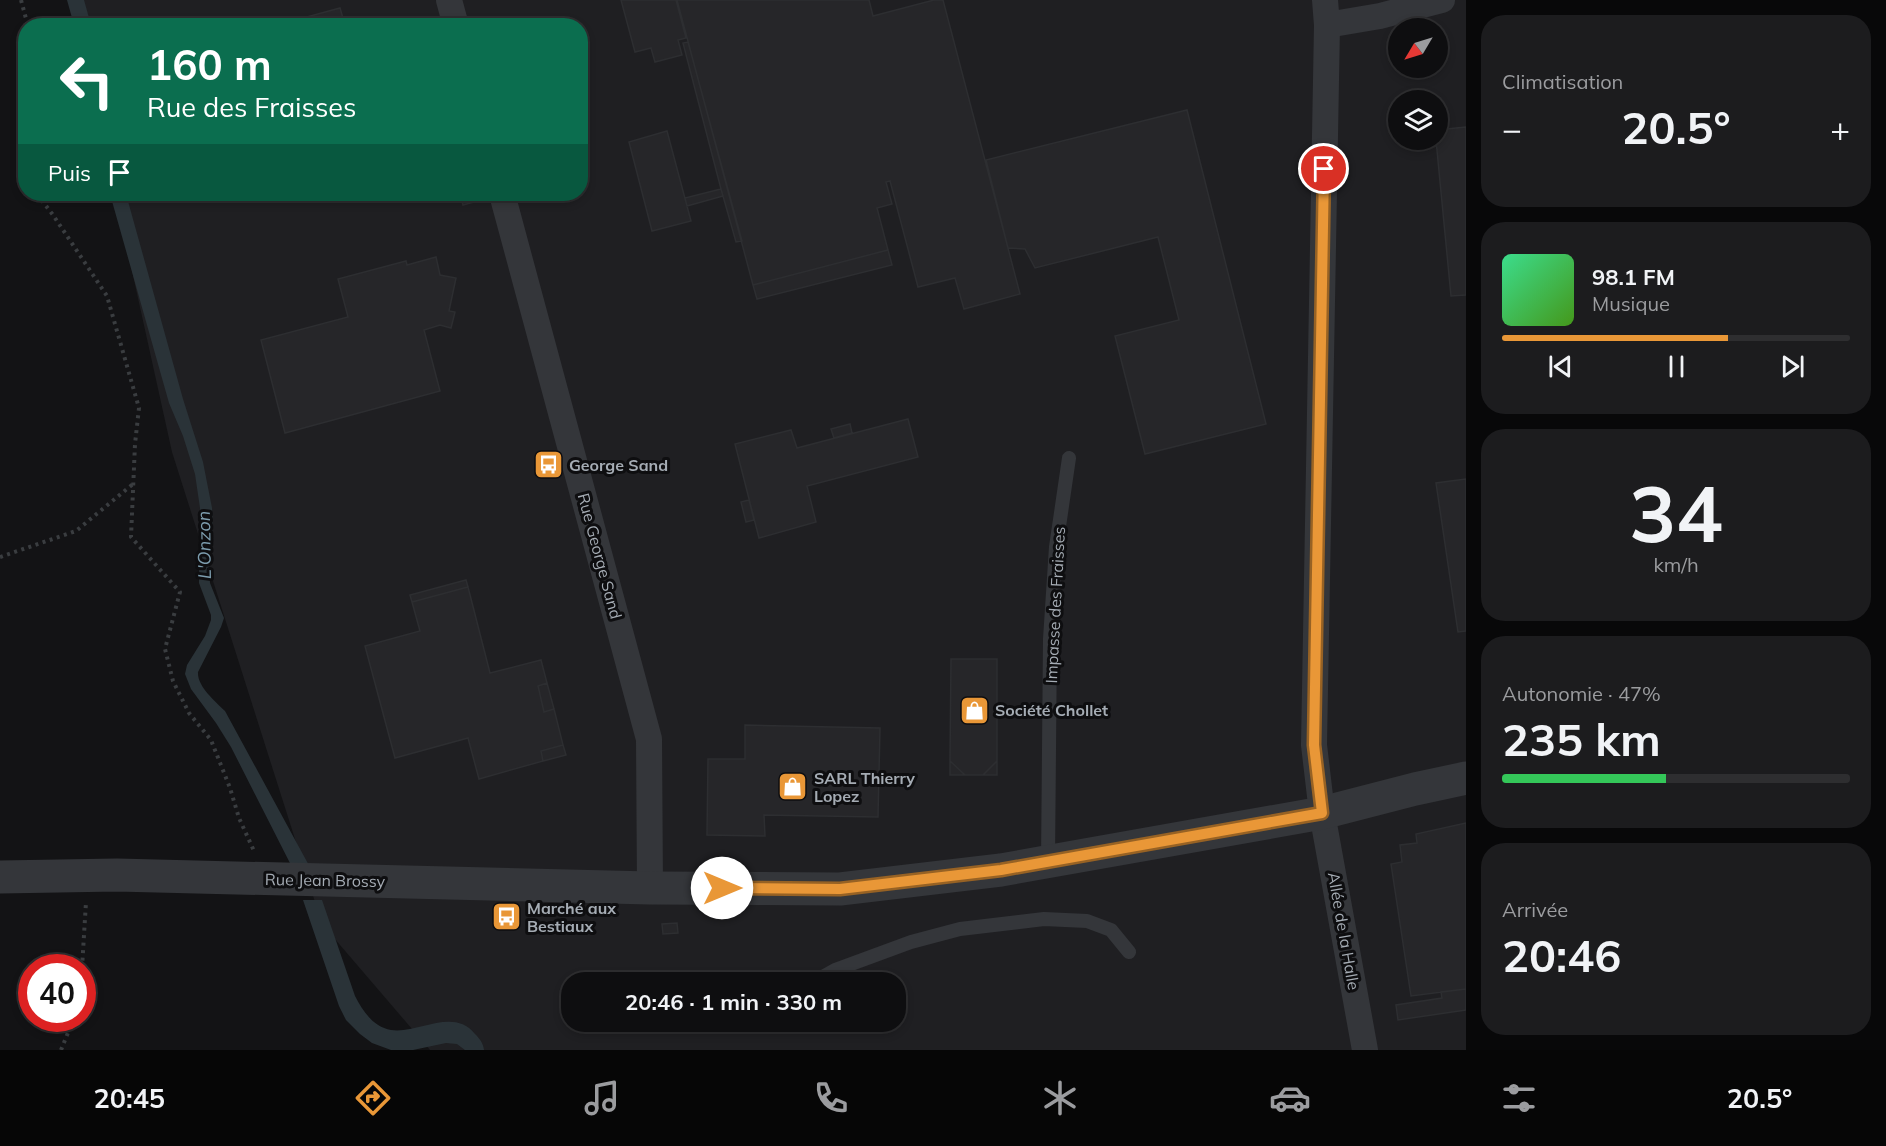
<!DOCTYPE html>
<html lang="fr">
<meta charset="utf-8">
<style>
body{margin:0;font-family:Mulish,sans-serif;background:#1c1c1e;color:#f1f3f6;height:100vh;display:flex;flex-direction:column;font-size:22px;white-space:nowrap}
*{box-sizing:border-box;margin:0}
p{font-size:20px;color:#9b9c9f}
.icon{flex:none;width:33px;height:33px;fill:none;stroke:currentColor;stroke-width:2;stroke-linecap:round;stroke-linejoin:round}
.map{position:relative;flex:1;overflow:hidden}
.side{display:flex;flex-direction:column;gap:15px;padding:15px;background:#080809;width:420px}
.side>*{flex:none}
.guide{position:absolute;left:18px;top:18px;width:570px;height:183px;border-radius:24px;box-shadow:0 3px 9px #0003,0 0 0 2px #2e2e30;background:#0b6e4f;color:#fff;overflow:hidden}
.needle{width:39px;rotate:232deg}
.tools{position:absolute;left:1388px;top:18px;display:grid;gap:12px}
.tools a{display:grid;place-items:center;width:60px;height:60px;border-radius:50%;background:#0e0e10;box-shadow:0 3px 9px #0003,0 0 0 2px #2e2e30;font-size:30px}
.speed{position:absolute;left:18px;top:954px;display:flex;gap:12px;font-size:30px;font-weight:700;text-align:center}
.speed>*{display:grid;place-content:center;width:78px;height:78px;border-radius:50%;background:#0e0e10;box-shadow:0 3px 9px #0003,0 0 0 2px #2e2e30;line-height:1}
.speed .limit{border:9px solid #d22;background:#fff;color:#111}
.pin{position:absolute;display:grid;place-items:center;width:51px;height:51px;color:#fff;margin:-26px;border:3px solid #fff;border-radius:50%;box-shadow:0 2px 6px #0007}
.me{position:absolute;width:66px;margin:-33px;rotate:90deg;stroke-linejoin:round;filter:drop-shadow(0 0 4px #0008)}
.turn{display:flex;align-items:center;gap:21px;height:126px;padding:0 30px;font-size:27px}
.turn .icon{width:78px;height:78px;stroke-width:2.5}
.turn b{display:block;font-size:42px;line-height:51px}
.then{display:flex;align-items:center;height:57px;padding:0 30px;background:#0003;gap:12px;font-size:22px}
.big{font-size:45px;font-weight:700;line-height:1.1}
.side .card{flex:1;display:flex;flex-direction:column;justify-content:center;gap:9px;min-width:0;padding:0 21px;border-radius:24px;background:#1c1c1e}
.side .dial{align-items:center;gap:0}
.dial b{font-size:78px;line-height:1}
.song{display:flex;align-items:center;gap:18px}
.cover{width:72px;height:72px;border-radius:9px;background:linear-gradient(135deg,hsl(150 70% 55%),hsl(100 70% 35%))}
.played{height:6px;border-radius:3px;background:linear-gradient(90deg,#e99737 65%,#2e2e30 65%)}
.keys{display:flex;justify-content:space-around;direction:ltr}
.heat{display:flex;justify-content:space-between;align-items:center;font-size:33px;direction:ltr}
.charge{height:9px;border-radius:4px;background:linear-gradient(90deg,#34c759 47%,#2e2e30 0)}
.trip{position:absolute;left:561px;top:972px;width:345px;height:60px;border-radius:24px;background:#0e0e10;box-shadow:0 3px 9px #0003,0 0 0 2px #2e2e30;font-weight:700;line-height:60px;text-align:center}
.tabs{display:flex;height:96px;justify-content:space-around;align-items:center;background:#060606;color:#9b9c9f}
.tabs .icon{width:42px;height:42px}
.tabs .on{color:#e99737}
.tabs b{font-size:27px;color:#f1f3f6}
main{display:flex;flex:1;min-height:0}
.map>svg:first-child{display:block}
</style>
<main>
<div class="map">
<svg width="1466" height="1050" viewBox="0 0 1466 1050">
<rect width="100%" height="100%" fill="#131315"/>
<path fill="#1f1f22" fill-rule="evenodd" d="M73 0H1466V1050H430L322 924 172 452 115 194H580V26L78 25ZM1398 28H1437V68H1398ZM1398 100H1437V140H1398ZM572 982H896V1022H572Z"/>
<path fill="#2a3338" d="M67 0H84L91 25H74Z
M110 194H126L183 399 203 462 212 508 213 527 209 567 210 583 224 618 221 627 198 672C197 686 215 701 225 711L312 871H294L231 747 216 723 191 689 185 674 187 665 205 636 211 620V615L199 583 200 508 195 474 183 436 169 403Z
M303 900H322L355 996C362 1010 373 1027 391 1030 419 1034 453 1007 475 1034 480 1039 483 1043 484 1050H465L457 1044 446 1043 413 1050H391L372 1043 360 1034 346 1020 339 1006Z"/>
<path fill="#262629" stroke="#2d2e31" stroke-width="1.5" d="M621 0H676L686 38 678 40 682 55 655 62 651 48 635 52Z
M677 0H869L873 16 934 0H943L1020 294 964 309 955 278 918 287 890 181 886 182 892 204 877 208 888 250 753 285Z
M340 8 345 25 349 24 350 26H306L303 18Z
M688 42 742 241 736 242 721 189 683 43Z
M1187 110 1266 424 1145 454 1115 336 1179 320 1158 237 1035 268 1025 249 1008 248 986 160Z
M1466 127V295L1451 296 1436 140 1437 130Z
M667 131 691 221 652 231 629 142Z
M721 189 723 196 687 206 685 198Z
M460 194H472L474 202 463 205Z
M888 250 892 265 757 299 753 285Z
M436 257 440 275 456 278 449 311 455 312 451 328 440 325 424 330 440 391 285 433 261 340 348 317 338 279 406 261 407 265Z
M908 419 918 457 807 486 816 522 759 538 735 444 791 430 797 448Z
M850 424 852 433 834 438 831 429Z
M1466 479V631L1458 632 1436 483Z
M749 500 754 520 746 522 741 502Z
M466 580 468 587 412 602 410 595Z
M468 587 490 673 541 660 547 683 538 686 544 712 554 709 563 745 541 751 543 761 479 779 468 738 395 758 365 646 420 631 412 602Z
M951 659H997V761L983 775H965L950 761Z
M547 683 554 709 544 712 538 686Z
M745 725 880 728 878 817 764 815 765 836 707 835 708 759H745Z
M563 745 566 755 543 761 541 751Z
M950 761 965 775H950Z
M997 761V775H983Z
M1466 823V989L1411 996 1391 864 1402 862 1400 845 1417 843 1416 834Z
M677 923 678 933 663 934 662 924Z
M1466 989V1010L1398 1020 1396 1005 1442 998 1441 992Z"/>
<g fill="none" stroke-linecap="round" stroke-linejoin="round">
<path stroke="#3a3d40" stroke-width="4" stroke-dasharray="3 4.5" stroke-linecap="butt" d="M21 0 28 26
M37 194 53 215 107 296 139 408 135 444 131 537 180 592 165 649 173 681 189 713 211 740 230 788 239 818 254 851
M0 557 76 531 133 484
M82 968 86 902
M61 1050 74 1018"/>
<path stroke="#34363a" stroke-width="14" d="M1048 861 1050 639 1056 547 1069 458
M819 979 835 970 911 942 960 929 1044 919 1087 921 1111 930 1129 952"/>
<path stroke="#34363a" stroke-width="26" d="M449 0 456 26
M1325 0 1327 25 1314 745 1322 813 1365 1050
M1327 25 1380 16 1442 0
M502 194 649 739 650 888"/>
<path stroke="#34363a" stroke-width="33" d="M0 877 117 875 650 888 840 889 1001 870 1322 813 1415 789 1466 778"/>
</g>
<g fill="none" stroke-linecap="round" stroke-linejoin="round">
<defs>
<path id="route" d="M722 888 840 889 1001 870 1322 813 1314 745 1324 169"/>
</defs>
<use href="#route" stroke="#976224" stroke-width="15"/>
<use href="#route" stroke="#e99737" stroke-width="10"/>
</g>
<defs>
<symbol id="bus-square" viewBox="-11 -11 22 22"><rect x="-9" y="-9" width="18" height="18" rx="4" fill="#e99737" stroke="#0e0e10"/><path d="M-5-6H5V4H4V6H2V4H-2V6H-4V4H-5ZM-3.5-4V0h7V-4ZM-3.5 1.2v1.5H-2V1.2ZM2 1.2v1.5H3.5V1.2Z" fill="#fff"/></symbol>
<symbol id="shop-square" viewBox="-11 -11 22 22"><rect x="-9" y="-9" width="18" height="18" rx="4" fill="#e99737" stroke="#0e0e10"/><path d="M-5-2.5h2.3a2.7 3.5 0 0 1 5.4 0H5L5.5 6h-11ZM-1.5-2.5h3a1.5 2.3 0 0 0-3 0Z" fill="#fff"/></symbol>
</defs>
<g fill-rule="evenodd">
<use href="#bus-square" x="532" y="448" width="33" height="33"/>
<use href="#shop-square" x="958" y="694" width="33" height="33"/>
<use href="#shop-square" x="776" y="770" width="33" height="33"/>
<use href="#bus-square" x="490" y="900" width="33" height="33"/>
</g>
<g text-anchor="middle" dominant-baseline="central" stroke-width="6" stroke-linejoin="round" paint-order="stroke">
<g font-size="16" font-weight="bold" fill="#a5acb4" stroke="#0e0e10" text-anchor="start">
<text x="569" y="465">George Sand</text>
<text x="995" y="710">Société Chollet</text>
<text x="814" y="778">SARL Thierry<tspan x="814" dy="18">Lopez</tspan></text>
<text x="527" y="908">Marché aux<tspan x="527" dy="18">Bestiaux</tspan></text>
</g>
<g font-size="16" fill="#a5acb4" stroke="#0e0e10">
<text transform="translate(600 556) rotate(75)">Rue George Sand</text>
<text transform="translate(1055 605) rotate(-87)">Impasse des Fraisses</text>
<text transform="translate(325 880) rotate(1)">Rue Jean Brossy</text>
<text transform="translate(1344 931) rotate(80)">Allée de la Halle</text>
</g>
<g font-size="18" font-style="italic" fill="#7d9dae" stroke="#0e0e10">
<text transform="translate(204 545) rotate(-91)">L'Onzon</text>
</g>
</g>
</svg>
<div class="tools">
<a><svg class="needle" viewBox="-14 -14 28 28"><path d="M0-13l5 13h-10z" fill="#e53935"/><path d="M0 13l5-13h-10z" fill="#9b9c9f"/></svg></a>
<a><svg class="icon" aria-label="layers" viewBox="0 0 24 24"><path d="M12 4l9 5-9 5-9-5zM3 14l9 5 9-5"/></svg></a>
</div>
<div class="speed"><div class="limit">40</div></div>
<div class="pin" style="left:1324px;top:169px;background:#d93025"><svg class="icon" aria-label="arrive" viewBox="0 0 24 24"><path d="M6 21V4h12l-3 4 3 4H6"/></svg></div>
<svg class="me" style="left:722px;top:888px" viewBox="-20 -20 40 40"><circle r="19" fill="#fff"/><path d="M0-13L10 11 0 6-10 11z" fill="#e99737"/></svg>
<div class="trip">20:46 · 1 min · 330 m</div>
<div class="guide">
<div class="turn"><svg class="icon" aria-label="left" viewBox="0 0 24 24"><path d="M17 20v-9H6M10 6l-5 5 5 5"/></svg><div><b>160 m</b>Rue des Fraisses</div></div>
<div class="then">Puis<svg class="icon" aria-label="arrive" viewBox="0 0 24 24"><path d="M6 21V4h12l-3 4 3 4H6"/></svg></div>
</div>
</div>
<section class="side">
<div class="card"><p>Climatisation</p>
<div class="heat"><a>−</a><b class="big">20.5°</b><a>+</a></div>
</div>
<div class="card">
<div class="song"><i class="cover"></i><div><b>98.1 FM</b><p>Musique</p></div></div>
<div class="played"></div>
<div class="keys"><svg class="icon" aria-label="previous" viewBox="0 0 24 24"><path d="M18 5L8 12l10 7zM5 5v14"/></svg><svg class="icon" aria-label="pause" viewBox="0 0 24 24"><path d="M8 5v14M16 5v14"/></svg><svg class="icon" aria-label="next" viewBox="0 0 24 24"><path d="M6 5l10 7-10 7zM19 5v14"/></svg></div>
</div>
<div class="card dial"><b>34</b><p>km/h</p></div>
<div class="card"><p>Autonomie · 47%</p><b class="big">235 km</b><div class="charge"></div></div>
<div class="card"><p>Arrivée</p><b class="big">20:46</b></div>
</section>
</main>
<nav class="tabs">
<b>20:45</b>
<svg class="icon on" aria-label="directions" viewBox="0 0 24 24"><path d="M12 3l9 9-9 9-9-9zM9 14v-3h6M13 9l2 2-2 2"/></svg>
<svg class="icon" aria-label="music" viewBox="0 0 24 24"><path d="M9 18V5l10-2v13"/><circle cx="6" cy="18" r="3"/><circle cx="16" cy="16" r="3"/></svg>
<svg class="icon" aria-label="phone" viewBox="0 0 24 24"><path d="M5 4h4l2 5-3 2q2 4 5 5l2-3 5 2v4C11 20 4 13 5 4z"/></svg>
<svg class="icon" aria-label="climate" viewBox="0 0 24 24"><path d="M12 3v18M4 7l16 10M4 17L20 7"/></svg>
<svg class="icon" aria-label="car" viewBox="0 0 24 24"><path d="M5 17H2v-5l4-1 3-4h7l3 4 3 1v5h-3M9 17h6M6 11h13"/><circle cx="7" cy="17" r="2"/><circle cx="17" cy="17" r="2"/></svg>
<svg class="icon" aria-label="filters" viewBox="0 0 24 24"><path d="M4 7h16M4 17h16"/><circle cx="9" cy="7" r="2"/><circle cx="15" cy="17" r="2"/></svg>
<b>20.5°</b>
</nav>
